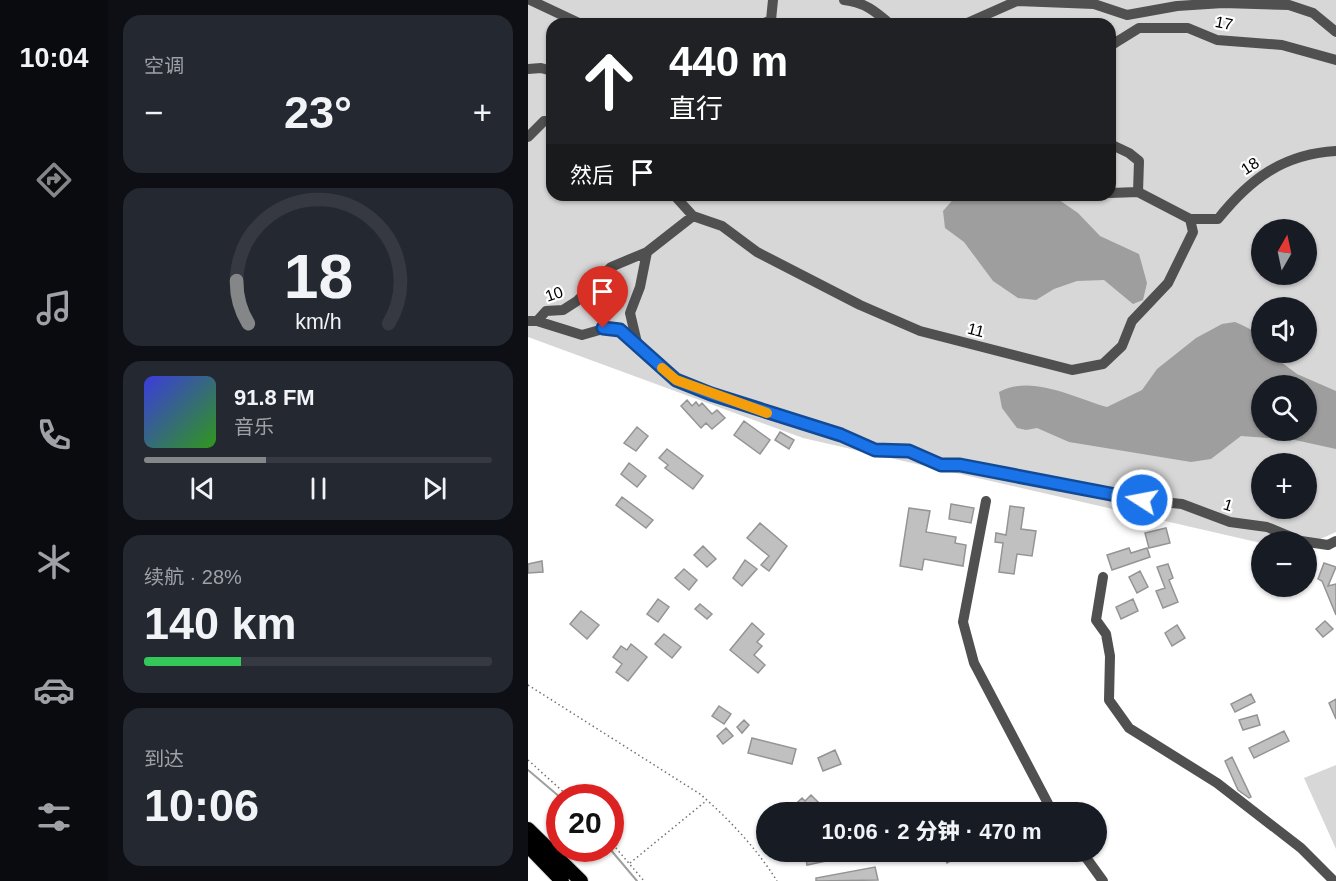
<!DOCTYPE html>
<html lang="zh">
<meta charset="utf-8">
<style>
body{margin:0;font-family:Arial,"Noto Sans SC",sans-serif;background:#242831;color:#f1f3f6;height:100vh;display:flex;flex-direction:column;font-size:22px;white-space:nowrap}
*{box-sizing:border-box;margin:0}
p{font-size:20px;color:#9ea1a6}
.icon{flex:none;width:33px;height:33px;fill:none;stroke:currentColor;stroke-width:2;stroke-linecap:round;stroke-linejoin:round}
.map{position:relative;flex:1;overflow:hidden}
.panel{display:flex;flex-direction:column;gap:15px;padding:15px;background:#0d0f14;width:420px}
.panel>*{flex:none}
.hud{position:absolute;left:18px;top:18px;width:570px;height:183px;border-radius:18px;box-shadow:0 2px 4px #0004;background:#202124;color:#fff;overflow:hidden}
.needle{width:39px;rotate:9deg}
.tools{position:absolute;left:723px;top:219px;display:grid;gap:12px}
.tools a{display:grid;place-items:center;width:66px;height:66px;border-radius:50%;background:#171b24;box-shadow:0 2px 4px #0004;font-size:30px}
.speed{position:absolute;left:18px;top:784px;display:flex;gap:12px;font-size:30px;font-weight:700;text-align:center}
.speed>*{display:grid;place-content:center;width:78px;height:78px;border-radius:50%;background:#171b24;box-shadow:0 2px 4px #0004;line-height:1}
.speed .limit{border:9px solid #d22;background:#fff;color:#111}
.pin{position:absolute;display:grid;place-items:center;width:51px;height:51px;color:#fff;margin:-62px -26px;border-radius:50% 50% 50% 0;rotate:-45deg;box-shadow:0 0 6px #0007}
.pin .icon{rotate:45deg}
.me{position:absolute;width:66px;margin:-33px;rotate:281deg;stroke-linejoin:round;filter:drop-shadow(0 0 4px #0008)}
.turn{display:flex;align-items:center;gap:21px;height:126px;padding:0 24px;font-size:27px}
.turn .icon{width:78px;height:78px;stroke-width:2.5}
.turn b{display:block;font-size:42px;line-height:51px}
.then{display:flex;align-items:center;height:57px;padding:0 24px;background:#0003;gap:12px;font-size:22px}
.big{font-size:45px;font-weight:800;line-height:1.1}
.panel .widget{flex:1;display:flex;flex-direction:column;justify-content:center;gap:9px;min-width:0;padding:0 21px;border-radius:18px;background:#242831}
.panel .dial{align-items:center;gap:0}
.dial svg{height:156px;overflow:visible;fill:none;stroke:#363941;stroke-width:7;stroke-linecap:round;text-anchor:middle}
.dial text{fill:#f1f3f6;stroke:none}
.song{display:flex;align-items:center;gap:18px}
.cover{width:72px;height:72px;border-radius:9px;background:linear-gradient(135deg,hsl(240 70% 55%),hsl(110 70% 35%))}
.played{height:6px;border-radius:3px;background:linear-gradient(90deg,#858687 35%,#363941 35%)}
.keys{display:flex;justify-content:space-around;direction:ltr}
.heat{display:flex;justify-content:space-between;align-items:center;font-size:33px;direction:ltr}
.charge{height:9px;border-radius:4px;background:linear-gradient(90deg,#34c759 28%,#363941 0)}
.trip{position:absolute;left:228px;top:802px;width:351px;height:60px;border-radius:30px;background:#171b24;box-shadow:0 2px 4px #0004;font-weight:800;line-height:60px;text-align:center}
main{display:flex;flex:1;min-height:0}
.dock{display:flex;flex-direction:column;width:108px;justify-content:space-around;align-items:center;background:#090b0e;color:#9ea1a6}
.dock .icon{width:42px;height:42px}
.dock .current{color:#858687}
.dock b{font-size:27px;color:#f1f3f6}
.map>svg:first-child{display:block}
</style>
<main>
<nav class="dock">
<b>10:04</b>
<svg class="icon current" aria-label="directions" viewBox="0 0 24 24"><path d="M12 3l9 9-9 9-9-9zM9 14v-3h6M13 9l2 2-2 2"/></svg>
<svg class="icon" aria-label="music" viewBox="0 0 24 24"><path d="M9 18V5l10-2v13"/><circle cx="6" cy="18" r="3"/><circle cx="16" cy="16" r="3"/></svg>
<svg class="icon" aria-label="phone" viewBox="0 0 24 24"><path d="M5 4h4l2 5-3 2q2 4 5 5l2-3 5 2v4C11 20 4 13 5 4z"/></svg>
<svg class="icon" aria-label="climate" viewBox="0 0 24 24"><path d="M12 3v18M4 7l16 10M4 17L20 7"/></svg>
<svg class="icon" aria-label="car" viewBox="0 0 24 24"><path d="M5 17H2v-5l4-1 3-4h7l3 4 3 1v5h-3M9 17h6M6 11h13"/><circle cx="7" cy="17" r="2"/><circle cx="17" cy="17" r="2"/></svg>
<svg class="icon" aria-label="filters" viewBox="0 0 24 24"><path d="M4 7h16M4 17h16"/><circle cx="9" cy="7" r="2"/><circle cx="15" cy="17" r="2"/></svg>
</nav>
<section class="panel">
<div class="widget"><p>空调</p>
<div class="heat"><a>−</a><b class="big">23°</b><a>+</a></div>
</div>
<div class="widget dial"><svg viewBox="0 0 100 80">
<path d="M14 69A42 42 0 1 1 86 69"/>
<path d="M14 69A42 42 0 0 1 8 47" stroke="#858687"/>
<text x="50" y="56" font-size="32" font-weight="700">18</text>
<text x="50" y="72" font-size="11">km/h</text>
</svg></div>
<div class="widget">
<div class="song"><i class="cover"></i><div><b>91.8 FM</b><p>音乐</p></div></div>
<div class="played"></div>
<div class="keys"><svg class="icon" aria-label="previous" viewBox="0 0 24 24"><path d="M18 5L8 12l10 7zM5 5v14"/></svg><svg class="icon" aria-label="pause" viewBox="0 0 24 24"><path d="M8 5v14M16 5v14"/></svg><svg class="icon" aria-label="next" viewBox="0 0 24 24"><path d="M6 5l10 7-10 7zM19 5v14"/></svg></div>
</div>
<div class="widget"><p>续航 · 28%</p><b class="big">140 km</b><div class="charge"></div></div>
<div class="widget"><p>到达</p><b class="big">10:06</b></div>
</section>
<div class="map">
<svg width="808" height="881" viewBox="0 0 808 881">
<rect width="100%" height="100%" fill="#fff"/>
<path fill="#d7d7d7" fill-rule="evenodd" d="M0 0H808V532L779 545 778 542 733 543 275 438 0 337ZM24 24H582V195H24ZM734 230H778V274H734ZM734 308H778V352H734ZM734 386H778V430H734ZM734 464H778V508H734Z
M808 765V849L776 778Z"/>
<path fill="#9e9e9e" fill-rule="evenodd" d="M429 195H524L550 213 572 236 611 254 619 283 615 300 605 304 576 280 549 281 526 289 508 300 490 298 465 281 436 242 417 228 415 211Z
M707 322C723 329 734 333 734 352L741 353 769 374 808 391V449L767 440 713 436 683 459 663 462 541 442 509 428 498 430 489 428 474 408 471 392C504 374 546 398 579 407L614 390 629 369 668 338 694 324ZM734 386H778V430H734Z"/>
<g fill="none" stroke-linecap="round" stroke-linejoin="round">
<path stroke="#9e9e9e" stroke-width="2" d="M0 770 33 798
M82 849 109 881"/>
</g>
<path fill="#c0c0c0" stroke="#949494" stroke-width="1.5" d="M159 400 164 406 168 402 171 406 174 403 184 414 189 410 197 418 184 429 178 423 173 428 153 406Z
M216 421 242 440 232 454 206 435Z
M109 427 120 436 108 451 96 443Z
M252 432 266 440 261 449 247 440Z
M139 449 175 476 165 489 137 468 140 465 131 458Z
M101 463 118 476 109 487 93 474Z
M94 497 125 520 118 528 88 505Z
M423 504 446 508 443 523 421 519Z
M482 506 496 508 493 529 508 531 504 556 489 554 486 574 471 572 475 543 467 542 468 533 478 535Z
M381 508 402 511 398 532 428 537 427 543 438 545 435 566 396 559 394 570 372 566Z
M232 523 259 546 241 571 233 565 241 556 219 538Z
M638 528 642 543 621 548 617 533Z
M175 546 188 559 179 567 166 555Z
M601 548 603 553 619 548 622 557 584 570 579 555Z
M217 560 229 569 214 586 205 578Z
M14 561 15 572 0 573V564Z
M796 563 808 567 800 586 808 584V615L794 581 790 579Z
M640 564 645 578 641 580 650 602 635 608 628 591 637 588 629 567Z
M156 569 169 580 161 590 147 578Z
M612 571 620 587 609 593 601 577Z
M130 599 141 607 130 622 119 614Z
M605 599 610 611 593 619 588 607Z
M172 604 184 614 179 619 167 609Z
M53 611 71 625 59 639 42 624Z
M797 621 805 629 795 637 788 629Z
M224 623 236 634 229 642 234 646 226 655 237 665 230 673 202 650Z
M649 625 657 638 644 646 637 633Z
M136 634 153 647 144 658 127 644Z
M103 644 119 657 100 681 88 672 94 664 85 657 93 646 99 650Z
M723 694 727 702 707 712 703 704Z
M808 699V719L801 703Z
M191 706 203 714 196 724 184 716Z
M729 715 732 725 715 730 711 720Z
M216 720 221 725 214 733 209 727Z
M198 728 205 736 195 744 189 736Z
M756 731 761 741 726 758 721 748Z
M224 738 268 749 264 764 220 753Z
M307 750 313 764 295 771 290 758Z
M704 757 723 797 721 798 710 790 697 761Z
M283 795 291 803 280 813H258L274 798 277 801Z
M322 852V856L279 865 277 853Z
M343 852H364L365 853 345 860Z
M413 852H438L419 863Z
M347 867 350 880 288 881V878Z"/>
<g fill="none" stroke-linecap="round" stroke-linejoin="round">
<defs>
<path id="major" d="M0 829 53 881
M0 846 34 881"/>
</defs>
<use href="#major" stroke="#dbdbdb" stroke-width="16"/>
<path stroke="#727272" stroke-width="1.5" stroke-dasharray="1.5 3" stroke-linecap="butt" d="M0 685 172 794C201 819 229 849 249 881
M0 760 42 798
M82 841 116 881
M102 863 178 801"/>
<path stroke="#505050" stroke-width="10" d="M2 0 53 24
M316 0C336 2 347 11 362 24
M234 24 243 20 245 0
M437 24 489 1 566 4 599 15 649 6 695 3 761 5 785 13 808 32
M582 46 611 28H660L689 40 754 45 808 60
M0 69 13 68 24 71
M0 137 16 121H24
M582 144 601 153 611 161 610 192
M582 193 610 192 662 219
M146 195 165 216
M165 216 194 226 229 252 332 305 392 331 544 370 575 364 594 346 604 321 640 283 665 232 662 219
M662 219H690C722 179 755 154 808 151
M119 252 112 287 102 313 110 347 148 380 239 414 313 435 347 450 381 451 413 465H432L614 500 654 504 702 522 739 527 773 541 800 545 808 541
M0 321H9L18 311 35 310 49 301 83 267 119 252 165 216
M9 321 54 335 75 329 92 331 110 347
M458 501 435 622 446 663 525 813
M575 577 568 620 578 634 582 656 581 700 601 728 689 783 773 848 806 881
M554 852 575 881"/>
<use href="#major" stroke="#000" stroke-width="14"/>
</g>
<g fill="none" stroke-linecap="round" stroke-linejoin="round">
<defs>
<path id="route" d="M75 328 92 330 148 380 183 394 313 435 347 450 381 451 413 465H432L614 500"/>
</defs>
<use href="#route" stroke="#114b97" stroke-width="15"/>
<use href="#route" stroke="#1a73e8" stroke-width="10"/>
<path stroke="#f59e0b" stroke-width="10" d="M134 368 148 380 239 413"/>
</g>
<g text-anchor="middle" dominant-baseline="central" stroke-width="4.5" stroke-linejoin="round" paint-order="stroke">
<g font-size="16" fill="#000" stroke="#fff">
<text transform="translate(696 23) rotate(11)">17</text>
<text transform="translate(722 166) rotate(-33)">18</text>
<text transform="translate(26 294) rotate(-19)">10</text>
<text transform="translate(448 330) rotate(14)">11</text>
<text transform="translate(700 505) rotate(17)">1</text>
</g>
</g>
</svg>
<div class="tools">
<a><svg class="needle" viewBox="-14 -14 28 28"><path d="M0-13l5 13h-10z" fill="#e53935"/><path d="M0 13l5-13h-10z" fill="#9ea1a6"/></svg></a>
<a><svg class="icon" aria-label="sound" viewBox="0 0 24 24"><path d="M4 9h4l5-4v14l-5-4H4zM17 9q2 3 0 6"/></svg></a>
<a><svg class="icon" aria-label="search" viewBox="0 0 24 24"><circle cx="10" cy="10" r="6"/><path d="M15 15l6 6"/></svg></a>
<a>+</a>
<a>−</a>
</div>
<div class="speed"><div class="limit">20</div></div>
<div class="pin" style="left:75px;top:328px;background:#d93025"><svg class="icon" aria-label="arrive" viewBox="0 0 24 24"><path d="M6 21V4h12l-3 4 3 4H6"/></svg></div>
<svg class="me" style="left:614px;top:500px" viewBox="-20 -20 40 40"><circle r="17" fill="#1a73e8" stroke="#fff" stroke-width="3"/><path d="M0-11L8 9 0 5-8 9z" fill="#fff"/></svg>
<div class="trip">10:06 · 2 分钟 · 470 m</div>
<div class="hud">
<div class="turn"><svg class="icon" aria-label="ahead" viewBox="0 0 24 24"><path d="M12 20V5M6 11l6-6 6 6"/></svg><div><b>440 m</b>直行</div></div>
<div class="then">然后<svg class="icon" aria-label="arrive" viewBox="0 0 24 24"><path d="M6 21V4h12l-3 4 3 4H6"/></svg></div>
</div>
</div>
</main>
